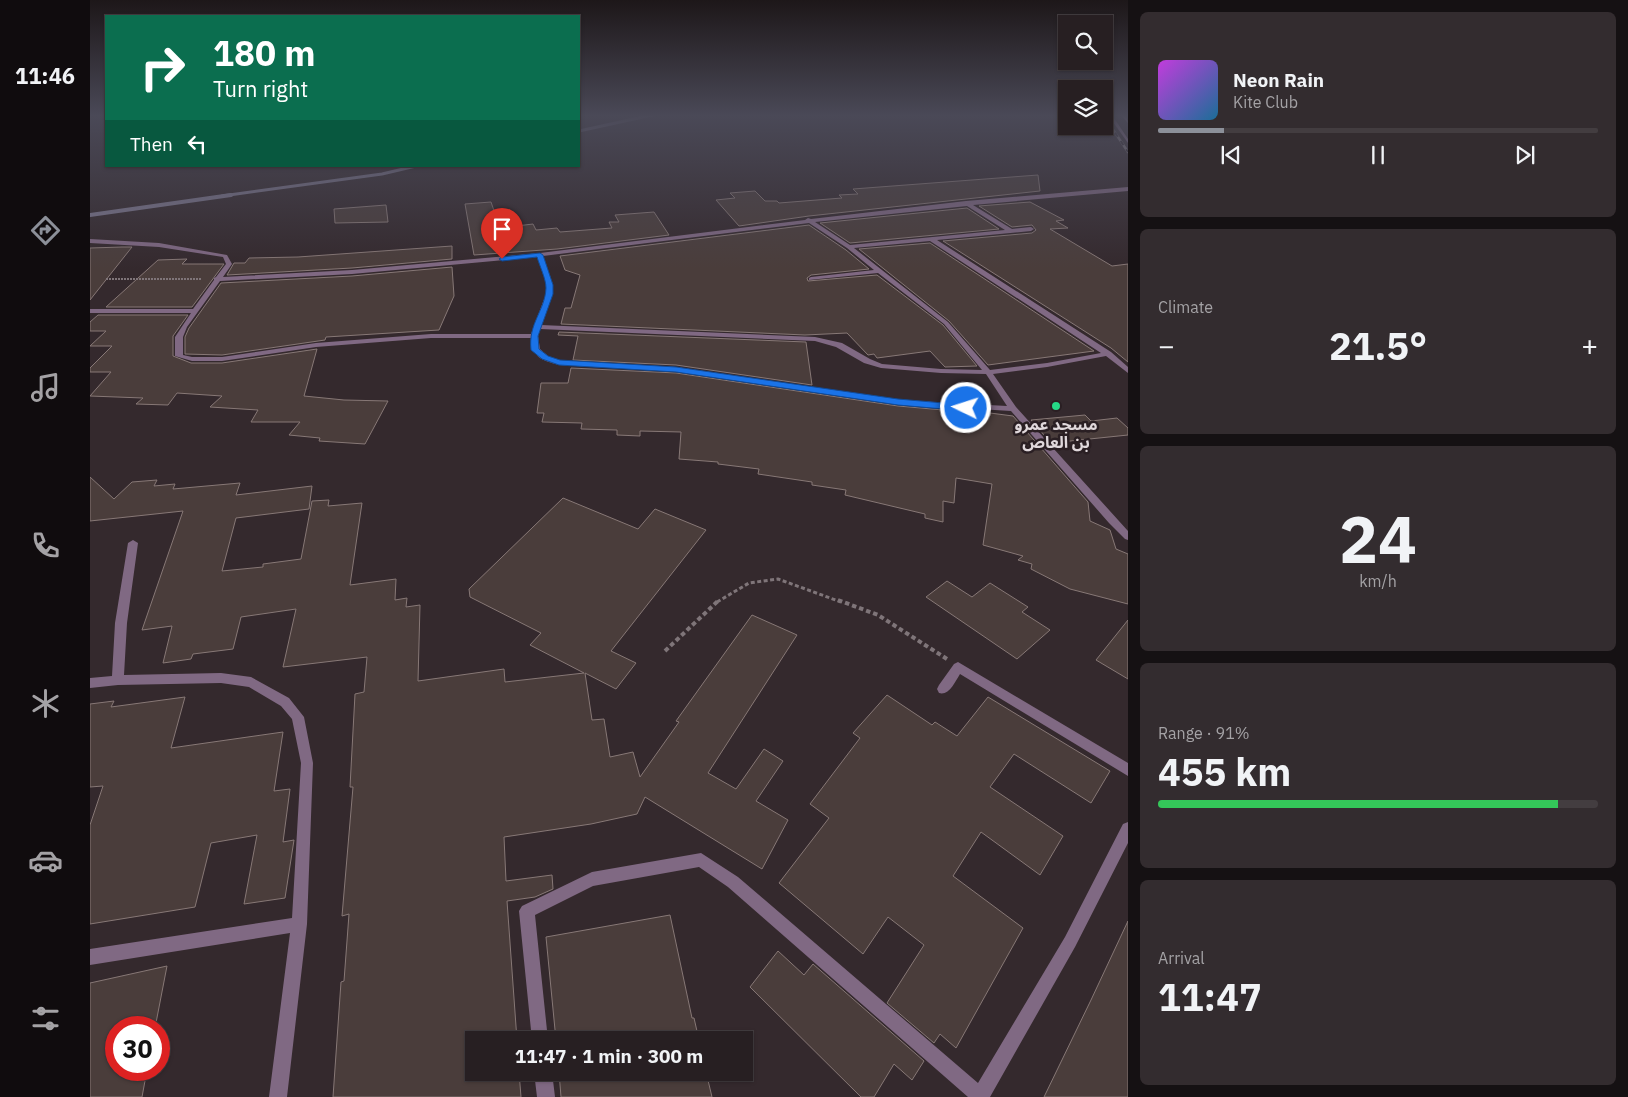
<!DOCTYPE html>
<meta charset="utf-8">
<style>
body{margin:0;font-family:"IBM Plex Sans","Noto Sans Arabic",sans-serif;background:#332c2f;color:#f1f3f6;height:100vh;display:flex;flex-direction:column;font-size:19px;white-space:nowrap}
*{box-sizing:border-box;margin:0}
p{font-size:16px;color:#a4a2a5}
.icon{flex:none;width:28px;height:28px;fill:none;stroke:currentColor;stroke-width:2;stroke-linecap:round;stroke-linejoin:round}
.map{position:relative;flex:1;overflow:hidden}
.details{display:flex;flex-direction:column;gap:12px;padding:12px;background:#151113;width:500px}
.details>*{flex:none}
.guide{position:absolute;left:15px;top:15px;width:475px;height:152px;border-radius:0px;box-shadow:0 1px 4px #0004,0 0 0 1px #433d40;background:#0b6e4f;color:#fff;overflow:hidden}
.controls{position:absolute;left:968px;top:15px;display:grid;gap:10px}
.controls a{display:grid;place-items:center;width:55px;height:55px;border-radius:0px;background:#271f22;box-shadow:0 1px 4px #0004,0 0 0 1px #433d40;font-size:25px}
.speed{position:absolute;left:15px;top:1016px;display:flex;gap:10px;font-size:25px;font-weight:700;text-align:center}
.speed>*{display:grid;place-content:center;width:65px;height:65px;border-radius:50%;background:#271f22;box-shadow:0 1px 4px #0004,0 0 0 1px #433d40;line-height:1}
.speed .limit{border:8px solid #d22;background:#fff;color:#111}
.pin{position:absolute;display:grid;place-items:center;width:42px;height:42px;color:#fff;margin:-51px -21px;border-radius:50% 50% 50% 0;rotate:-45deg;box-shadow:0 0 5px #0007}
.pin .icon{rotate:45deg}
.me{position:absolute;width:55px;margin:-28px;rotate:274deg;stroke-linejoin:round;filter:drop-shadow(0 0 4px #0008)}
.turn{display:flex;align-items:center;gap:18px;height:105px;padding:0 25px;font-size:22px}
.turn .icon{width:65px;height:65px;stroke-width:2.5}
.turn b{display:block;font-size:35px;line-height:42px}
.then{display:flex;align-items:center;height:48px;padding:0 25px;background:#0003;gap:10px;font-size:19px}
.big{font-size:38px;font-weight:700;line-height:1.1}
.details .tile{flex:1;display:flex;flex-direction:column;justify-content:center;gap:8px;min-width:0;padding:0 18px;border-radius:8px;background:#332c2f}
.details .dial{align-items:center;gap:0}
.dial b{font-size:65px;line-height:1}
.song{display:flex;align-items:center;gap:15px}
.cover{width:60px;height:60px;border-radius:8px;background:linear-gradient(135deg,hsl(290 70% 55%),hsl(200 70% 35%))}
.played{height:5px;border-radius:2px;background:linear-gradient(90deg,#8c9099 15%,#433d40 15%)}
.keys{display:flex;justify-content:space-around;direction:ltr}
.heat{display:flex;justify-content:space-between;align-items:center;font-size:28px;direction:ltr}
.charge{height:8px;border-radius:4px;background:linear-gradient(90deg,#34c759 91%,#433d40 0)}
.trip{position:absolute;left:375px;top:1031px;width:288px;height:50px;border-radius:0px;background:#271f22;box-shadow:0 1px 4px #0004,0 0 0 1px #433d40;font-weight:700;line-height:50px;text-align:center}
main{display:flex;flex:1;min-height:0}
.tabs{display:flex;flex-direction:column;width:90px;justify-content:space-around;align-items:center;background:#100c0e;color:#a4a2a5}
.tabs .icon{width:35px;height:35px}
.tabs .on{color:#8c9099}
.tabs b{font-size:22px;color:#f1f3f6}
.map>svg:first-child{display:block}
</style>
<main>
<nav class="tabs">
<b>11:46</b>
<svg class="icon on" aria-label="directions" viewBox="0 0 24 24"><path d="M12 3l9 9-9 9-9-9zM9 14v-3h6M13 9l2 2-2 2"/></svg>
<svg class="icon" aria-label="music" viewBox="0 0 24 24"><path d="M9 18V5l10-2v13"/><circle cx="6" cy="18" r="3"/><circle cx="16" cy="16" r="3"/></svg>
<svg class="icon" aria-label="phone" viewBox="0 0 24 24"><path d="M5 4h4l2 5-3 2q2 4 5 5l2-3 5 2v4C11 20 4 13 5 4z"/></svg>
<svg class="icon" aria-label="climate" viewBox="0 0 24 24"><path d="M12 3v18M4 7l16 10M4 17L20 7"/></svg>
<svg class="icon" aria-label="car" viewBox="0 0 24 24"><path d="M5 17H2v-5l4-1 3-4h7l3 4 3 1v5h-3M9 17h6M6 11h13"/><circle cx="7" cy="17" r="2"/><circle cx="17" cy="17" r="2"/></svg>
<svg class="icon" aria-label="filters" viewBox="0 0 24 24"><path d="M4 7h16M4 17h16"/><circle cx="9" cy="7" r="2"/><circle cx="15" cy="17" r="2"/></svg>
</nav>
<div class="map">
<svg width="1038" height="1097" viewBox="0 0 1038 1097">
<rect width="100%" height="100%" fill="#34292d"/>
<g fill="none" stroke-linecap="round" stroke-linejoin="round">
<path stroke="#7c768c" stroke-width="3" d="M489 131 562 115
M132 196 292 174 326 166"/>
<path stroke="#7c768c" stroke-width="4" d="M0 215 141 195"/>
</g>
<path fill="#4a3d3b" stroke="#877876" d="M948 175 950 191 719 216 649 226 626 200 645 198 640 193 665 191 675 201H687L689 203 752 198 749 195 768 194 763 189Z
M401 202 410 228 443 224 446 230 467 228 470 232 522 228 519 222H529L525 215 564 212 579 235 467 249 384 255 375 204Z
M940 202 974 220 966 221 978 228 960 229 1022 266 1038 264V362L1021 348 853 241 942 233 946 230 942 225 922 227 889 206Z
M296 205 298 222 245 223 244 209Z
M877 208 909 229 760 243 730 223Z
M719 225 756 250 779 269 721 275 717 278 718 281 787 275 853 325 887 366 855 367 840 351 787 358 784 354 778 355 757 333 715 335 471 324 475 308H481L490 275 475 270 470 256Z
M840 243 1004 351 898 365 859 321 769 249Z
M362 246V259L262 268 137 275 144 263H155L159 258 208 257Z
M32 247H42L0 300V248Z
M97 259 92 264H134L102 307H16L68 260Z
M362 267 364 296 349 330 236 337 235 340 132 355 95 354V337L99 328 131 283 262 276Z
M8 315H98L83 336V356L101 363H132L227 349 214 396 254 400 298 401 275 444 229 441 230 438 199 435 210 422H161L168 410 120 407 132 396 87 393 78 405 46 404 53 398 0 396 21 372H0V368L22 346H0L16 331H0V322Z
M469 332 716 342 722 385 586 365 483 360 488 336 468 335Z
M481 368 586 373 808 406 853 410V409H859L900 416V413L923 416 998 502 1000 521 1020 530 1026 549 1038 554V604L980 589 941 569 942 564 928 560 933 556 893 545 902 484 866 478 864 503 853 501V522L835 518V514L755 495 756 490 722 485V482L668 474 669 469 628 464V462L589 459 591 432 550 431V436L527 435V430L491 429 492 423 452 422 454 413H447L451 383H478Z
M995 415 1001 421 1027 418 1038 428V435L961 443 941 420Z
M0 477 24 499 42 482 67 480 64 486 85 484 83 489 150 483 146 495 222 486 219 509 146 518 132 571 173 567V564L211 559 222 501 239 500 238 506 272 503 260 585 306 579 305 600 317 598 316 607 330 605 328 681 414 669 415 682 494 673 440 645 451 633 380 597 379 589 473 498 548 529 565 509 616 530 521 651 546 663 526 689 495 673 502 720 514 719 520 757 543 752 550 777 589 722 586 721 662 615 707 635 618 773 646 789 674 749 693 761 666 801 698 820 672 869 555 797 547 814 501 824 414 837 416 881 462 875 463 889 445 897 417 901 427 1040H384V1072H429L431 1097H243L251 982 254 981 259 914 252 916 263 787H260L265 694 274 692 277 657 193 667 206 609 151 617 143 649 103 654 101 659 73 663 82 626 52 630 93 511 0 521Z
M857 581 882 597 900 583 938 607 932 612 960 630 927 659 836 597Z
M1038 620V679L1006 660Z
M797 695 842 725 845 722 867 736 898 697 1020 771 1001 803 924 754 900 787 973 836 950 875 891 832 863 876 933 928 866 1048 850 1034 844 1043 797 1003 834 945 798 917 773 954 689 883 739 818 720 804 770 738 763 733Z
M95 697 81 748 193 732 184 791 200 789 193 842 204 840 195 898 154 904 167 835 121 843 105 907 0 924V825L13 786 0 787V704L24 701 21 707Z
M580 915 602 1018H604L609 1040H466L456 937Z
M1038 921V1097H954L1001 1000Z
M688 951 714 975 723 964 834 1061 822 1080 804 1064 784 1097H771L660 987Z
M77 966 65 1028H26V1070H57L52 1097H0V983Z
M469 1072H616L622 1097H471Z"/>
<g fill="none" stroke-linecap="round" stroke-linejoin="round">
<path stroke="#7f7579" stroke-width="2" stroke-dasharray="2 1" stroke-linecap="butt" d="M16 279H111"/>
<path stroke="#7f7579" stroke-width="3" stroke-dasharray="4 2.5" stroke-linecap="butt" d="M627 602 659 583 688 579 751 602"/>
<path stroke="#7f7579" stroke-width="4" stroke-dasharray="4.5 3" stroke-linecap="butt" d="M748 600 788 615 857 659
M575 651 629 600"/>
<path fill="#806983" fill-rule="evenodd" d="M1038 187V191L883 205 922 229 941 227 944 229 941 231 847 240 1021 352 1038 367V373L1016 356 957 367 903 374 926 407 1038 531V540L1035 539 1019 523 921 411 808 404 586 371 469 365C451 360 443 358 441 338H341L226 347 132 361H102L85 356V337L101 313H0V309H103L124 280V278L126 277 136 264 133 257 69 247 0 243V239L69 243 137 255 142 264 133 277 262 270 450 253 715 220 718 218 721 219 876 201ZM877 206 915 230 760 245 725 222ZM719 223 757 248 784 270 721 277 719 278V280L788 273 854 324 892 370 851 369 792 364 780 359 752 343 725 337 451 325 462 294 463 285 453 256ZM840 241 1011 353 957 363 900 370 858 322 764 248ZM448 257 457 285 456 294 441 334H341L226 343 132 357H102L93 355V337L97 327 130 281 262 274ZM450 329 725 341 746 347 774 363 791 368 851 373 896 374 917 406 808 400 586 367 470 361 458 356 450 349 448 336Z
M43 540 48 543 37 623 34 675 131 673 161 677 199 698 214 717 223 763 217 924 197 1097H179L200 933 0 965V949L202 918 211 763 202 719 191 706 159 687 131 683 28 685 0 688V678L22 676 25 623 38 543Z
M868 662 1038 763V776L870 674C865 682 859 696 849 693L847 689 849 685 864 664Z
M1038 822V843L985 947 900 1097H878L638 887 609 867 503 886 445 915 458 1040H442L429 911 432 906 502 872 611 853 648 877 888 1083 975 937 1033 824Z
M444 1072H462L465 1097H447Z"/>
<path fill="#b08ab4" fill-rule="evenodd" d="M1018 115H1022L1038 139V143Z"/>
<path fill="#d5a4da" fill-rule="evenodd" d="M1031 115H1036L1038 123Z"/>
<defs>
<path id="rail" d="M1014 116 1038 152"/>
</defs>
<use href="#rail" stroke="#a2999d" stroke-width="2.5"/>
<use href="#rail" stroke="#2a1f23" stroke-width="2" stroke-dasharray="5" stroke-linecap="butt"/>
</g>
<linearGradient id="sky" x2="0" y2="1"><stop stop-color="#1d1719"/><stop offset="0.43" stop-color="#4a4957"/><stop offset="1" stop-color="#4a4957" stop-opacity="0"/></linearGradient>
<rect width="1038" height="269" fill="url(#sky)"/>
<path fill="#1a73e8" stroke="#114b97" d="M450 253 453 255 463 285V294L448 336 449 349 458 356 470 360 586 367 808 399 876 405 880 408 876 411 808 405 586 372 469 365 452 359 441 350C438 323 455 311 456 288 456 279 450 267 447 257L412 261 409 259 412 257Z"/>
<circle fill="#25d886" stroke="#2a1f23" stroke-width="2" cx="966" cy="406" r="5"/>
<g text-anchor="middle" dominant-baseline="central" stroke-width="5" stroke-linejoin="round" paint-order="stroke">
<g font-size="16" font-weight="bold" fill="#e0d8db" stroke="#2a1f23">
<text x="966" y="424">مسجد عمرو<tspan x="966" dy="18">بن العاص</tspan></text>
</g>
</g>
</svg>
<div class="controls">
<a><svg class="icon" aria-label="search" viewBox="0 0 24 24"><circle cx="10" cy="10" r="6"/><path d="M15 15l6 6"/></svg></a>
<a><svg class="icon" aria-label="layers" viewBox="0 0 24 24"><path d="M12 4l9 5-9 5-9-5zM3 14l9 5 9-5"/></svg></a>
</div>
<div class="speed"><div class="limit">30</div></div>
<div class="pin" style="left:412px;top:259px;background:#d93025"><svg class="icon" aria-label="arrive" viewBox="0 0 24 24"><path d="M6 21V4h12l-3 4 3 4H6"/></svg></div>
<svg class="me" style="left:876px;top:408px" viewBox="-20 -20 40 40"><circle r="17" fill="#1a73e8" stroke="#fff" stroke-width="3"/><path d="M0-11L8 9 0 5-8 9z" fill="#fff"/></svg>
<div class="trip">11:47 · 1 min · 300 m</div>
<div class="guide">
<div class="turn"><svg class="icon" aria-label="right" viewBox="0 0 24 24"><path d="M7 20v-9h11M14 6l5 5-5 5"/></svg><div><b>180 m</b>Turn right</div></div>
<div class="then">Then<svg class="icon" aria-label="left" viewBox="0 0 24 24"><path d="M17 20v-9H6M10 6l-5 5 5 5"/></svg></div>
</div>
</div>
<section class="details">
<div class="tile">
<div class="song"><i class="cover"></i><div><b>Neon Rain</b><p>Kite Club</p></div></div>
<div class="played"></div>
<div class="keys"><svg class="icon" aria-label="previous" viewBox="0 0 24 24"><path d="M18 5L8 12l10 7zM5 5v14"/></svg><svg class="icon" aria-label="pause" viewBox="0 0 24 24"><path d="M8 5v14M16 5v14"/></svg><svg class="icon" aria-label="next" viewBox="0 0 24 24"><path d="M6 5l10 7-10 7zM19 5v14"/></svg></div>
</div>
<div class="tile"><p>Climate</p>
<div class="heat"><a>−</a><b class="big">21.5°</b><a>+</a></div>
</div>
<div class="tile dial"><b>24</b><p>km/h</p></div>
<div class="tile"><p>Range · 91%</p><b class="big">455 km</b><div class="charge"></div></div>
<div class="tile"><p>Arrival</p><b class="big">11:47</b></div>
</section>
</main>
